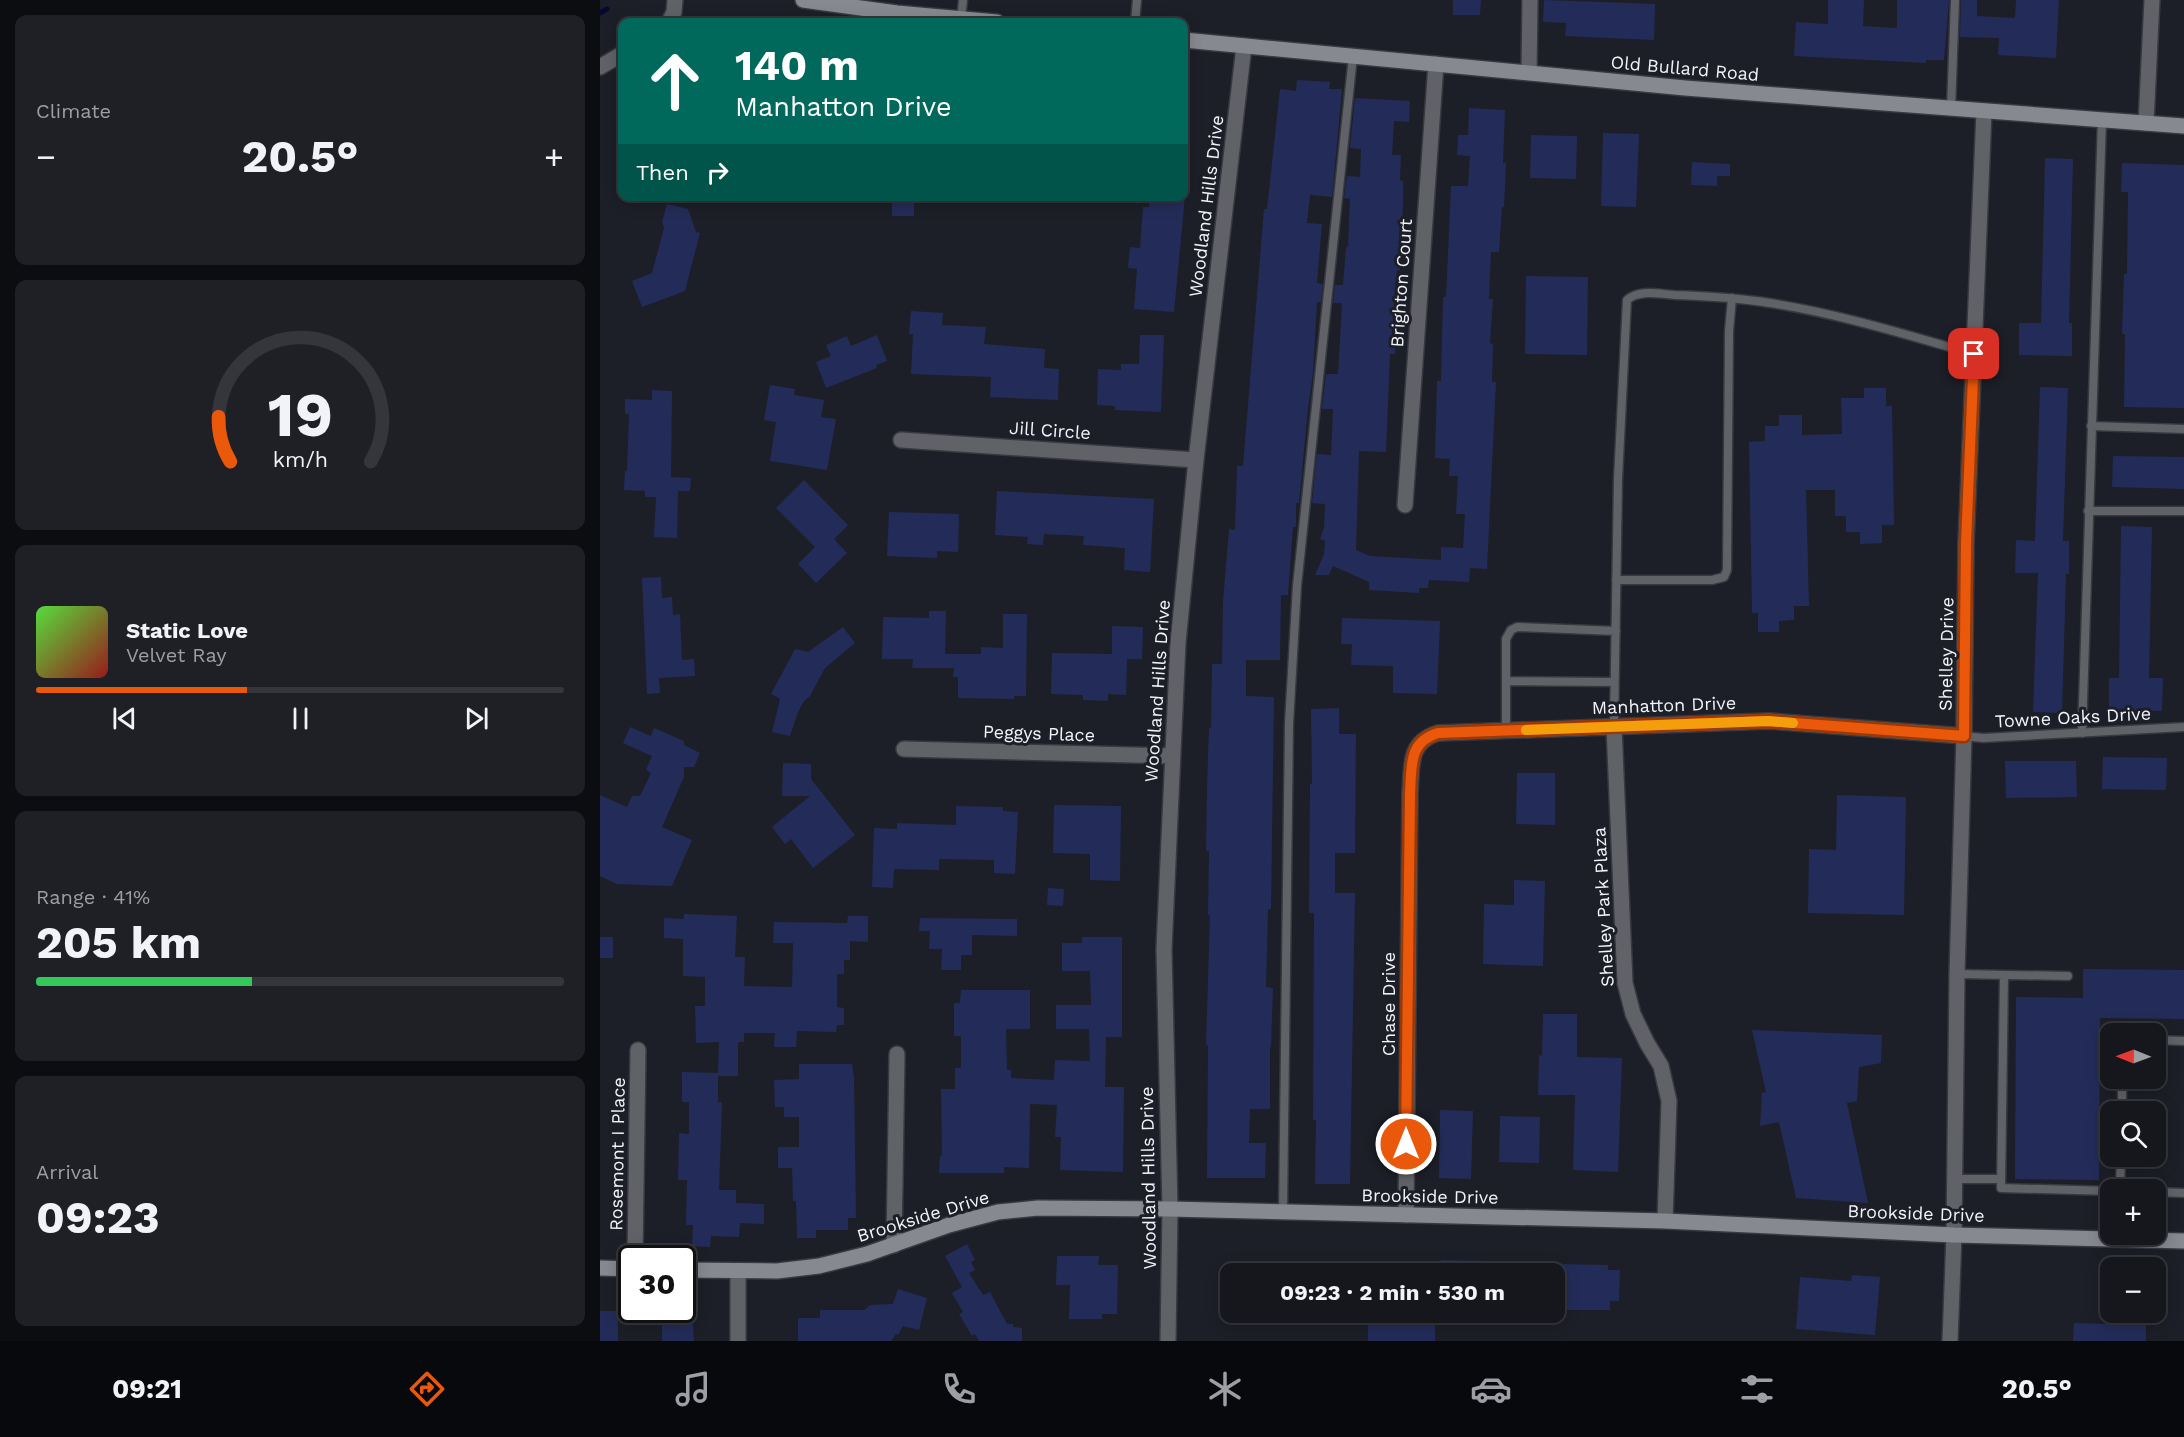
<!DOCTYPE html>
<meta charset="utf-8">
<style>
body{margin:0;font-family:"Work Sans",sans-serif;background:#1e2026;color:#f1f3f6;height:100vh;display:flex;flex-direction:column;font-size:22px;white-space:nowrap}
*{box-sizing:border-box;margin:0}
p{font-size:20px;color:#9d9fa4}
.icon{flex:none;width:33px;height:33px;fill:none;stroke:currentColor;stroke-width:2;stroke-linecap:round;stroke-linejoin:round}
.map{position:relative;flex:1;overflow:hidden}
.details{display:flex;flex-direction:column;gap:15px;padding:15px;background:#0c0d10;width:600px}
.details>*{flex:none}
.top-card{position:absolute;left:18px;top:18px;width:570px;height:183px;border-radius:12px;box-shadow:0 3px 15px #0003,0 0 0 2px #34363b;background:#00695c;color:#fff;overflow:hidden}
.needle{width:39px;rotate:271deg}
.controls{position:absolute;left:1500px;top:1023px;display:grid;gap:12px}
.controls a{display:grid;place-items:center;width:66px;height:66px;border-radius:12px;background:#15171d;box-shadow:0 3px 15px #0003,0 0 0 2px #34363b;font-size:30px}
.speed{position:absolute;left:18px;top:1245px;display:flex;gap:12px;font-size:30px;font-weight:700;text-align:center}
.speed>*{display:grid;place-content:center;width:78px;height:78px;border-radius:50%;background:#15171d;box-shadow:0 3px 15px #0003,0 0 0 2px #34363b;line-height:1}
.speed .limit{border:3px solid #111;border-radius:9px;background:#fff;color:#111}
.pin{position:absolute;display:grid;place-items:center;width:51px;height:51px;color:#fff;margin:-26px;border-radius:12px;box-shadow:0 3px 9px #0006}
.me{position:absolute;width:66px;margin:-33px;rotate:0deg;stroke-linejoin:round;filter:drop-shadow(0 0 4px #0008)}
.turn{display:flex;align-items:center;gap:21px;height:126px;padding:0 18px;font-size:27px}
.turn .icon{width:78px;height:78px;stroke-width:2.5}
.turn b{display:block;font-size:42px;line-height:51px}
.then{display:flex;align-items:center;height:57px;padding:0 18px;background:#0003;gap:12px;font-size:22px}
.big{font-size:45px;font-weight:700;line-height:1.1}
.details .card{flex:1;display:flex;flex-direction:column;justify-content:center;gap:9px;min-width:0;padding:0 21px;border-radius:12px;background:#1e2026}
.details .dial{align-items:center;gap:0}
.dial svg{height:156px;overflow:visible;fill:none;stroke:#34363b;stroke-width:7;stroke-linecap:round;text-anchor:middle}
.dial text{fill:#f1f3f6;stroke:none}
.song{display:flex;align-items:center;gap:18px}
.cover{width:72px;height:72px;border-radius:9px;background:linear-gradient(135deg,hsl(110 70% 55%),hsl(0 70% 35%))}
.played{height:6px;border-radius:3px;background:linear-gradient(90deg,#ea580c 40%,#34363b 40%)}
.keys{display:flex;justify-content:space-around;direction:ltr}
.heat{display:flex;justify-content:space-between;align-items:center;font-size:33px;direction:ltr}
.charge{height:9px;border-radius:4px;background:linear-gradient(90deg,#34c759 41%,#34363b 0)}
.trip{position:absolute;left:620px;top:1263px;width:345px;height:60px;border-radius:12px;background:#15171d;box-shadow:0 3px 15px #0003,0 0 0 2px #34363b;font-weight:700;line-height:60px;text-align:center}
.tab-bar{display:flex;height:96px;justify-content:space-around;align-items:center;background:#08090c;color:#9d9fa4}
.tab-bar .icon{width:42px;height:42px}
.tab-bar .current{color:#ea580c}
.tab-bar b{font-size:27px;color:#f1f3f6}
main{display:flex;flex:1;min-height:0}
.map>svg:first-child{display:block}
</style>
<main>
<section class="details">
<div class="card"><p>Climate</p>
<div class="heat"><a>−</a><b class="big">20.5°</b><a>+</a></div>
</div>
<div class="card dial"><svg viewBox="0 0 100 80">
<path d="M14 69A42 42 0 1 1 86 69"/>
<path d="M14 69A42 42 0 0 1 8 46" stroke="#ea580c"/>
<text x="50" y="56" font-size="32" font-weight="700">19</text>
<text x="50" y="72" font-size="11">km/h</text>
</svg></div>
<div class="card">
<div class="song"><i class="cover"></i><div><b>Static Love</b><p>Velvet Ray</p></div></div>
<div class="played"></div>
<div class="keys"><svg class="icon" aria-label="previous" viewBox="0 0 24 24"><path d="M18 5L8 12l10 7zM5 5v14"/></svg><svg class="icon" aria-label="pause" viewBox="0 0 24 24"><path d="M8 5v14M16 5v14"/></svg><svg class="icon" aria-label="next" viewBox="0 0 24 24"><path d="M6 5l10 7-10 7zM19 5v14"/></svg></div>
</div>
<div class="card"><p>Range · 41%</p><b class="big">205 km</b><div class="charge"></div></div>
<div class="card"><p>Arrival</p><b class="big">09:23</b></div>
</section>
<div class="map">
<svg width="1584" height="1341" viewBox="0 0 1584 1341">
<rect width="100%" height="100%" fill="#1c1f27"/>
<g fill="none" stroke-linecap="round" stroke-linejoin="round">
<path stroke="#060831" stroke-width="5" d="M0 13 7 9"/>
</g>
<path fill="#232c58" d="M853 0H881L880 15H853Z
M944 0 1055 4 1054 40 965 36 966 23 943 22Z
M1228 0H1264L1263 26 1297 28V0H1349L1344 60H1326V63L1194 56 1196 22 1228 24Z
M1361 0H1377V16L1415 18 1416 0H1459L1456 58 1398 55 1399 38 1360 37Z
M697 80 730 82 729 89H742L732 197 710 195 707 223 722 224 717 283 723 284 721 302H717L713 373 708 408 699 503H696V527H693L688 595H681L680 660H646V696L674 697 671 909H668L666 987 673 988 671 1047H670V1109H650L649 1143H666L665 1178H607L608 1045H606L610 915H608L609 851H606L607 787 609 728H611L612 664H622L623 601 629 529 635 530 637 466H643L664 209H667L680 89 696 91Z
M755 98 810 101 809 122 794 121 792 155H801L800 180 803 181V204L800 270H797L795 287 793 340H795V354H790L786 452 759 451 756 550 770 556 841 560V547L863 548 865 514H856L858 476H849L850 459 835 458 837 381H841L843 297H846L851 186H868L870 156 857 155 858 135H868L869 108 905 110 903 163H906L904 207H902L899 252H891L889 299H893L890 343 893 344 892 382H896L887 569 870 568 869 582 829 580 828 588H819V593L769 590V582L733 566 729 575H715L724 554 725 541 720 539 724 528 725 504 712 503 717 454 731 455 733 409H722L726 374H738L742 303H733L735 285H743L746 247H748L750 199 744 198 747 176 760 177 761 149 750 148Z
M1003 133 1039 134 1036 207 1001 206Z
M931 135 977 136 976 179 930 178Z
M1445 158 1473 159 1469 323H1472V356L1419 355V323H1441Z
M1092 162 1130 164V176H1117V186L1091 185Z
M1522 163 1584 165V408L1524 407 1525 334H1522L1524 274H1527L1528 192H1521Z
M292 196H314V216H292Z
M549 196H585L574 312 534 309 537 269 528 268 530 247 540 248 543 207H549Z
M67 204 88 209 96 232 100 233 85 291 42 307 32 281 52 273 64 228 62 222Z
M926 276 988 277 987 355 925 354Z
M311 311 343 313 342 325 386 327 384 344 445 349 444 368 459 369 458 400 390 397 391 377 311 374 313 334H309Z
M277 335 287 361 276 365 277 368 226 388 216 362 231 356 226 345 247 336 251 346Z
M540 335H564L561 412 515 410V406L497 405 498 369 521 370V364H539Z
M170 385 195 389 194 395 224 400 221 417 236 419 227 470 170 461 176 422 164 420Z
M1440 387 1468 388 1463 541H1469V574H1466L1462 713 1433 712 1438 573H1415L1416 540 1435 541Z
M1264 388H1286V406H1292L1294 525H1282V543L1260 544V532H1246V516H1235V490H1206L1209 606H1194V620L1179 621V632H1158V613H1152L1149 442 1165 441V426H1179V415H1202V435L1242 434 1241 398H1264Z
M52 390 72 391 71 477 91 478 90 491H78L77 538 54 537 56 497H45V491L24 490 25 471H27L29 414H25V399L52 400Z
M1513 456 1584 457V489L1512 487Z
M204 480 248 525 234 539 247 553 216 583 198 564 215 547 176 508Z
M397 491 554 499 550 572 524 570 525 548 483 545 484 536 444 534 443 545 427 544 428 537 395 535Z
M289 512 359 514 358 552 337 551V558L287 556Z
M1521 526 1552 527 1549 678H1563L1562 711 1509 710V678H1519Z
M61 577 62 598 72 597 73 615 80 614 82 660 94 659 95 676 59 678 60 693 47 694 42 578Z
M329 611H346L345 654H381V647L403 648V614H427L426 696H414V699L358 698V677H353L354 668H312L313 659H282L283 617 329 618Z
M742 618 840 621 837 694 793 693V666L751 665 752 644H741Z
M512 626 543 627 542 659H527L526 695 508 694V701L483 700V695L451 694 452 653 512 654Z
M243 627 255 643 225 668 210 696 204 701 198 712 190 736 172 732 180 699 171 694 195 649 208 652Z
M739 708V734H756L755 853H735V893H755L750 1184H715L716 1120H713L714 913H709L710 784H712L711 709Z
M30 727 51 736 54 728 84 741V745L100 753 94 767H84V777L62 827 92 840 72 886 17 884 0 876V795L27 807 32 796H40L51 773 46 770 52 756 23 743Z
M1503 757 1567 758 1566 790 1502 789Z
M1405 761H1476L1477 797 1406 798Z
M183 763 211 764V779L255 835 213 868 191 839 185 844 172 827 210 796H182Z
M917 773H955V825L916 824Z
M1237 795 1306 797 1304 915 1208 913 1209 849 1236 850Z
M454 805 521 806 520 881 490 880V854L453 853Z
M356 806 403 807V811L418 812 415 874 394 873V860L339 859V870L294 869 293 888 272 887 274 828 297 829V823L356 825Z
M914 880 945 881 943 966 883 964 884 904 914 905Z
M448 888 464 889 463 906 447 905Z
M84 914 137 916 135 957H145L144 986 192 987 193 943H173L174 922 247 923 248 916H268V942L250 941V960H244V974H237V1007L244 1008V1025H237L236 1032 197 1031 196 1047H174L175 1033H144V1042H138V1076H118V1102H122L119 1190H136V1203L164 1204V1224L140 1223 139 1237 111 1236 110 1247 92 1246 93 1225H86L87 1180H78L79 1133 89 1134V1102H82V1072L118 1073 119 1042 96 1043 95 1006H105V977L83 976V939L64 938V918L84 919Z
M320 918 417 919V936L372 935V955H361V970H341L342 949H329L330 931H319Z
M0 937H13V958H0Z
M482 937H522V1037H506L505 1087H524L523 1172 460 1170 461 1137H455L457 1105 430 1104 429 1168 404 1167V1173H339L340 1155 342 1156 341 1089H355V1068H361V1036H354V1003H360L361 990H430V1029H406L407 1070H411V1078L454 1080 455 1060 490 1061 489 1029H456V1005H491L490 971H462V943H482Z
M1483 969 1584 970V1019L1500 1018 1499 1180 1415 1179 1416 997 1483 998Z
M943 1014H977V1057L1022 1058 1018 1172 973 1170 975 1095H938L939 1055 942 1056Z
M1152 1030 1282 1035 1281 1063 1259 1067 1257 1101 1247 1103 1268 1203 1196 1198 1179 1122 1160 1126 1162 1093 1166 1092Z
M199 1064H252L254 1078 256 1218H248V1230H216V1238H197L196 1201H193L192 1168H178V1147H199V1117H184V1107H175L174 1080 199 1079Z
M840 1110 873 1111 871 1179 839 1178Z
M900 1116 940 1117 939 1163 899 1162Z
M367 1244 375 1260 371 1262 375 1270 369 1273 383 1295 390 1292 407 1324H413V1327L422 1328V1341H379L375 1334 372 1336 359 1314 363 1312 352 1293 362 1287 345 1256Z
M457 1256H499L498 1265H518L517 1314H502V1319H469L470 1285H456Z
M841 1260 889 1261V1274H841Z
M954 1264 1008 1265V1270H1020L1019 1301H1010V1310H954Z
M1252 1275 1280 1277 1275 1335 1196 1329 1200 1277 1251 1281Z
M298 1289 327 1298 319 1330 303 1326 298 1335 296 1334 291 1341H198V1318H220V1310H264L270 1305 293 1304Z
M62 1310H92L94 1341H62Z
M0 1311H18V1341H0Z
M768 1312H835V1341H768Z
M1474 1323 1546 1325V1341H1473Z"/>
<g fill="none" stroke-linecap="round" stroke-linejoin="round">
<defs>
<path id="lane" d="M361 19 363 0
M535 22 537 0
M1351 109 1355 0
M1491 426 1584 429
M1488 511H1584
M1016 580H1112L1124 577 1127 570 1129 331 1132 298
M906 681 1014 682
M1014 727 1018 479 1027 300C1039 289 1059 294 1075 295 1107 296 1139 298 1170 303 1240 314 1307 335 1374 354
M906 731V639L911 630 917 627 1016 631
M1482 733 1502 119
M1364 736 1383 738 1584 727
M1357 974 1468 976
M1404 975 1401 1188 1510 1191
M1556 1040 1584 1041
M1522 1112V1078
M1355 1179H1401
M1520 1190 1521 1156
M1556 1192 1584 1193
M683 1212 689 723 697 586 753 56"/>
<path id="street" d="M69 22 74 12 75 0
M0 67 22 54
M929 73 930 0
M1546 123 1552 0
M301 440 596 460
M805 505 836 64
M1014 727 1025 983 1033 1014 1047 1043 1061 1066 1069 1101 1065 1221
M304 749 572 756
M806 1215 810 793C812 766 808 742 838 733L1169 721 1364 736
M294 1245 297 1054
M35 1258 38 1050
M138 1341V1272
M568 1341 570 1209 564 949 578 643 596 460 644 46
M1350 1341 1354 1235 1357 974 1364 736 1366 543 1384 111"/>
<path id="secondary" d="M203 0 297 13 397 22
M584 40 1085 88 1584 126
M0 1268 32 1269
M82 1270 177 1271 219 1266 267 1254 349 1225 398 1212 438 1208 570 1209 1065 1221 1354 1235 1584 1241"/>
</defs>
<use href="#lane" stroke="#363940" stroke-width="11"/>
<use href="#street" stroke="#363940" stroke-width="18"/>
<use href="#secondary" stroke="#363940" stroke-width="18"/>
<use href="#lane" stroke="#616267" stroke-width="8"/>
<use href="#street" stroke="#616267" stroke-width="15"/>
<use href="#secondary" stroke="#878990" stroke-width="15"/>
</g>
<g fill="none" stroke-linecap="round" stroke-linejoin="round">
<defs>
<path id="route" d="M806 1144 810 793C812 766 808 742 838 733L1168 721 1364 736 1366 543 1374 354"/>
</defs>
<use href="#route" stroke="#983908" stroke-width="15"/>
<use href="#route" stroke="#ea580c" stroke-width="10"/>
<path stroke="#f59e0b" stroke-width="10" d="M926 730 1168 721 1193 723"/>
</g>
<g text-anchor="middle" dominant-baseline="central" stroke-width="6" stroke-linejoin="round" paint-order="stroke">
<g font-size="18" fill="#f2f4f9" stroke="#1c1f27">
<text transform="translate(1085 68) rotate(5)">Old Bullard Road</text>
<text transform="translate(606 206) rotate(-83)">Woodland Hills Drive</text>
<text transform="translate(801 283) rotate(-86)">Brighton Court</text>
<text transform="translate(450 430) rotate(4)">Jill Circle</text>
<text transform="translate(1346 654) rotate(-89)">Shelley Drive</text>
<text transform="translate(557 691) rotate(-86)">Woodland Hills Drive</text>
<text transform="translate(1064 705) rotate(-2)">Manhatton Drive</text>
<text transform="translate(1473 717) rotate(-3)">Towne Oaks Drive</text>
<text transform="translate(439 733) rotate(2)">Peggys Place</text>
<text transform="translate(1003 907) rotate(-93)">Shelley Park Plaza</text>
<text transform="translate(788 1004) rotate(-90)">Chase Drive</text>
<text transform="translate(17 1154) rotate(-89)">Rosemont I Place</text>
<text transform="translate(548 1178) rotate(-91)">Woodland Hills Drive</text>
<text transform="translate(830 1196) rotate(1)">Brookside Drive</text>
<text transform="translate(1316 1213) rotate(2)">Brookside Drive</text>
<text transform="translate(323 1216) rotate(-17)">Brookside Drive</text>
</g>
</g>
</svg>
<div class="controls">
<a><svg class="needle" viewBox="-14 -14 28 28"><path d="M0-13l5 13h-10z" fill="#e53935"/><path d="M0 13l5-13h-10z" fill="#9d9fa4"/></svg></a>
<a><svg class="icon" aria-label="search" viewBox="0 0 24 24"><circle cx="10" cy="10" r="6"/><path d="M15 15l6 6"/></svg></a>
<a>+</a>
<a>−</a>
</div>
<div class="speed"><div class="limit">30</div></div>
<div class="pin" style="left:1374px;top:354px;background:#d93025"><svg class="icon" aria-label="arrive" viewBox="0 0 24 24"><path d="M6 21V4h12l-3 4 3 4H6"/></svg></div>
<svg class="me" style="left:806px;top:1144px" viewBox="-20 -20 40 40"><circle r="17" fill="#ea580c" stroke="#fff" stroke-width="3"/><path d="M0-11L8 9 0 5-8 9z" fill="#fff"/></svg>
<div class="trip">09:23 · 2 min · 530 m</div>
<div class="top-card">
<div class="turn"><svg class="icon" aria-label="ahead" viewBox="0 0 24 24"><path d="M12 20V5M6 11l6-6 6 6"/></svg><div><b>140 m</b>Manhatton Drive</div></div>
<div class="then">Then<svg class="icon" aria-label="right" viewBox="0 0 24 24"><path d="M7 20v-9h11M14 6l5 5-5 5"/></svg></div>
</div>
</div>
</main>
<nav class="tab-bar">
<b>09:21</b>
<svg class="icon current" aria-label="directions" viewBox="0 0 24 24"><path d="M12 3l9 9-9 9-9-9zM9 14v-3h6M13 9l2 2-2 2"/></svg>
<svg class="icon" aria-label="music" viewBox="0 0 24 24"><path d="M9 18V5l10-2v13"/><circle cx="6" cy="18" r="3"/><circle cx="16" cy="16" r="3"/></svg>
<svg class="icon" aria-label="phone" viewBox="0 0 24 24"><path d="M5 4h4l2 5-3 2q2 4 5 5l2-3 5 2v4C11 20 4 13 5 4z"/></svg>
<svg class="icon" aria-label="climate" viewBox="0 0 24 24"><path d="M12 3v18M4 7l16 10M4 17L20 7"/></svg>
<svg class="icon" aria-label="car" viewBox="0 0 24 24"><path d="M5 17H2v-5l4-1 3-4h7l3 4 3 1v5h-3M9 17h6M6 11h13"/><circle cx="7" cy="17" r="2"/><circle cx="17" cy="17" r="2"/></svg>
<svg class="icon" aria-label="filters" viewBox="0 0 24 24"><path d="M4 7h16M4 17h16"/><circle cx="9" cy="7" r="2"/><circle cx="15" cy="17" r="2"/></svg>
<b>20.5°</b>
</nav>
